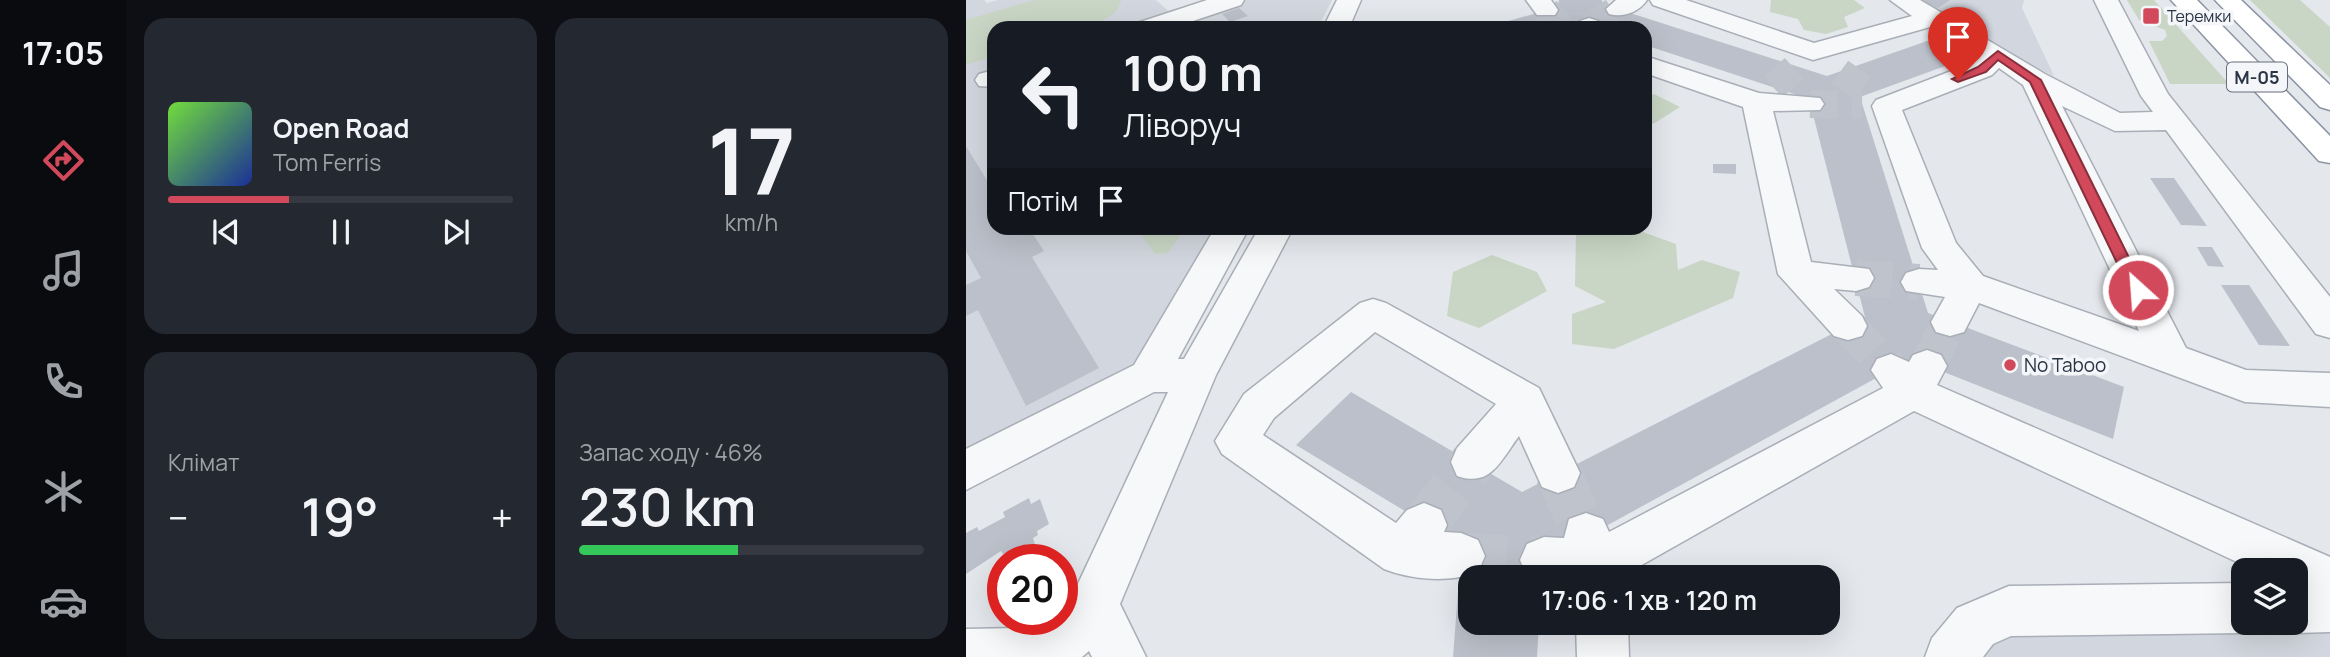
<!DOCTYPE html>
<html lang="uk">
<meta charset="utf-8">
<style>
body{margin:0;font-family:Manrope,sans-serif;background:#242831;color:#f1f3f6;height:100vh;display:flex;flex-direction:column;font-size:26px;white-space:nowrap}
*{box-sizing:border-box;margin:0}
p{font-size:23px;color:#9ea1a6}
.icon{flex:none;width:38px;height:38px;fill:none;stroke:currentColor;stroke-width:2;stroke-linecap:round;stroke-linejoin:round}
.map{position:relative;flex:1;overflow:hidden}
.sheet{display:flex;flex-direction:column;gap:18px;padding:18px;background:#0d0f14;width:840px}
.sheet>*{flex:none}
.banner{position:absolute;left:21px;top:21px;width:665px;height:214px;border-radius:21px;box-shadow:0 7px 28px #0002;background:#171b24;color:#f1f3f6;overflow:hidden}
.controls{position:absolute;left:1265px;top:558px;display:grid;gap:14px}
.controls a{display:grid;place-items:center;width:77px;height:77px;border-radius:14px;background:#171b24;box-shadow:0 7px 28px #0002;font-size:35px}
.speed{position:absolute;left:21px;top:544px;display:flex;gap:14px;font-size:35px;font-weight:700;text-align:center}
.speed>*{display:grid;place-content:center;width:91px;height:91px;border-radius:50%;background:#171b24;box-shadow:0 7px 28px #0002;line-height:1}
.speed .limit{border:10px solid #d22;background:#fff;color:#111}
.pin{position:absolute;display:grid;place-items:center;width:60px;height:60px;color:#fff;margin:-72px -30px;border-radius:50% 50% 50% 0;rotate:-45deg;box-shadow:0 0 7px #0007}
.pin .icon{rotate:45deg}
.me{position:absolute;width:77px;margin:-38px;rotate:334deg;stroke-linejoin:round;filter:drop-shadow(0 0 5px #0008)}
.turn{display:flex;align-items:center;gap:24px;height:147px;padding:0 21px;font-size:32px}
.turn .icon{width:91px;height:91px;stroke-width:2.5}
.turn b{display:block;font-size:49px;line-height:60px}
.then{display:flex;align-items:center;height:66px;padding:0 21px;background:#0003;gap:14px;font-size:26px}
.big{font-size:52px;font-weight:600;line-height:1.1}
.sheet .widget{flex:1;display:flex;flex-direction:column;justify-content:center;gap:10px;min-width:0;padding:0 24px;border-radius:21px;background:#242831}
.sheet .dial{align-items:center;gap:0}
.dial b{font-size:91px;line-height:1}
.song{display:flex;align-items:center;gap:21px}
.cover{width:84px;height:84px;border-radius:10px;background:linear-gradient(135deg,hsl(100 70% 55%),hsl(230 70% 35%))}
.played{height:7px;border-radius:4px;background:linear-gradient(90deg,#d1495b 35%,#363941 35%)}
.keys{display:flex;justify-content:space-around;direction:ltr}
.heat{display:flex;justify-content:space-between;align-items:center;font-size:38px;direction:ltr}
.charge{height:10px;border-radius:5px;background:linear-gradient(90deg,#34c759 46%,#363941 0)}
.sheet .tiles{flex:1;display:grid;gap:18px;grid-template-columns:repeat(2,1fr)}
.trip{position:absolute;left:492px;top:565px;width:382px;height:70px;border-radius:21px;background:#171b24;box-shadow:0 7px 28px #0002;font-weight:600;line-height:70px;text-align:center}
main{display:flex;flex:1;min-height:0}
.menu{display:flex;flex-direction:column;width:126px;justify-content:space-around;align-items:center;background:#090b0e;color:#9ea1a6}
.menu .icon{width:49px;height:49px}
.menu .current{color:#d1495b}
.menu b{font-size:32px;color:#f1f3f6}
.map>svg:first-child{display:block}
</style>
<main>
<nav class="menu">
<b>17:05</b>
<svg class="icon current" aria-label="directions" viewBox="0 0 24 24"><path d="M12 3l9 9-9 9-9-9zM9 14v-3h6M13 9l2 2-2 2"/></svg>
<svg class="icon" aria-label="music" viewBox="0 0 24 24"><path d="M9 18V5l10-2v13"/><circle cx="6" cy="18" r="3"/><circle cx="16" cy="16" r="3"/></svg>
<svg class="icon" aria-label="phone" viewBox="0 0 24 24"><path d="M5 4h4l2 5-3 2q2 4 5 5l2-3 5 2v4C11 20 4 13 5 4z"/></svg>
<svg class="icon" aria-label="climate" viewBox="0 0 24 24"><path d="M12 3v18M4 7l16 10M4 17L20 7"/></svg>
<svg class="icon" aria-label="car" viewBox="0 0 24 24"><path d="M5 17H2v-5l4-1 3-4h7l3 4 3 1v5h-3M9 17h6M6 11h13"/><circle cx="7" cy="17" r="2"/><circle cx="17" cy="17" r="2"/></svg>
</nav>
<section class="sheet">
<div class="tiles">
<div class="widget">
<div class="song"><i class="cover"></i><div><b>Open Road</b><p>Tom Ferris</p></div></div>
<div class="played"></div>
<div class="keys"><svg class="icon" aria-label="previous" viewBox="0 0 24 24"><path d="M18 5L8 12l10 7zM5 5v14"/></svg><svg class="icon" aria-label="pause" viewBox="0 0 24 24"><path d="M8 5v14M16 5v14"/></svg><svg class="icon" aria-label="next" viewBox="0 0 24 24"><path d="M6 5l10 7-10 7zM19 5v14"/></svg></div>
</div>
<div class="widget dial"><b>17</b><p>km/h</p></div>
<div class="widget"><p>Клімат</p>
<div class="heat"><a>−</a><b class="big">19°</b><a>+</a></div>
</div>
<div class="widget"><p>Запас ходу · 46%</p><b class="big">230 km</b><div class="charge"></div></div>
</div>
</section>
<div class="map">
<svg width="1364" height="657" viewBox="0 0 1364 657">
<rect width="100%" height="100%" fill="#e4e7ec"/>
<path fill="#d2d6de" d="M0 0H18L21 3 32 0H190L209 17 261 0H366L352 28H28V228H248L178 361 0 455Z
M922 0H1058L1056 8 1088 76Z
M1364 591V657H961L1018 601 1278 623H1330Z"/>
<path fill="#c9d6c5" d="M68 0H155C148 38 57 28 28 28V56L0 65V20Z
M805 0H888L899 8 878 17 882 27 860 34 838 30 832 19 804 12Z
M1161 0H1188L1263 84H1204L1183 41H1196L1201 36 1199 30 1173 20Z
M1284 0H1334L1364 27V78Z
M688 94 714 107 687 124 679 120V100Z
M170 228H219L202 253 189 254Z
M626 228H666L710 244 712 270 736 260 774 272 767 298 648 349 606 344V314L640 302 609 286 610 233Z
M526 255 571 272 581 291 513 328 481 316 487 272Z"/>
<path fill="#bbc0ca" d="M593 0H636V4L861 76 961 41 993 61 894 97 962 313 1158 387 1147 439 945 359 578 560 577 578H504V623H573L571 657H487L495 553 447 516 330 445 385 392 556 492 899 317 843 99 679 45V28H629L614 23 596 28H518L592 7Z
M951 0H984L972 8Z
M273 8 282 16 264 22 256 14Z
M0 146 28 192V228H63L78 251 66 257 133 368 60 406 12 310 0 316V285L15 278 0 251Z
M747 164H770V174L747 173Z
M1184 178H1208L1241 226 1215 225Z
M1231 247H1246L1258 267 1242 266Z
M1255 285H1283L1324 346 1293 345Z
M63 498 65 504 74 499 83 524 71 531 72 535 67 538 71 551 54 560H44L42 552 37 554 35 551 0 574V533L11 527 13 531 39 517 37 512Z"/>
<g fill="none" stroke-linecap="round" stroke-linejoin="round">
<path stroke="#bfc3cb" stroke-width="28" stroke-dasharray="28 14" stroke-linecap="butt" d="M580 10 595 28
M623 26 652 9
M874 72 903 93
M807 87 831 66
M844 104 896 105"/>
<path stroke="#bfc3cb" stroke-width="36" stroke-dasharray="36 18" stroke-linecap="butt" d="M890 278 953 282
M882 326 925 370
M961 366 984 322"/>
<path stroke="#bfc3cb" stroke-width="46" stroke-dasharray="46 23" stroke-linecap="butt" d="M592 473 620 535
M458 525 507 462
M495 556 578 560"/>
<defs>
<path id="minor" d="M241 0H278L275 5 206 28H167L171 23Z
M371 0H395L383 28H357Z
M560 0H585L592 10 589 15H571Z
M650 0H681C673 12 657 18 643 14L640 9Z
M684 0H720L848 43 946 16 924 0H954L1079 74 1154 113 1187 112 1175 96 1128 0H1152L1202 94 1364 297V338L1350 334 1200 130 1149 131 1096 106 1220 348 1280 370 1364 373V407L1279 402 1013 303 998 332 984 336 970 332 965 322 979 297 940 291 935 282 940 273 953 269 972 270 956 248 906 106 910 100 1006 63 1015 56 964 27 847 60 687 5ZM1033 68 1057 85 1173 331 1017 276 990 243 936 110 1026 75Z
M623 18 632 21 634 28H607L614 21Z
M679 56 793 93 854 98 858 104 854 110 807 111 845 262 903 269 908 278 903 287 890 291 868 289 896 316 901 326 896 336 882 340 868 336 812 274 777 107 679 73Z
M28 70V87L13 86 9 80 13 74Z
M249 228H283L212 359H218L293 228H327L250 375 154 604 180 657H126L123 651 116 657H0V629L54 628 81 620H96V605L110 588 202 392H188L0 490V449L168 365Z
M407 299 420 303 573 388 614 473 608 487 592 493 576 487 553 436C535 460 525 488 491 476L485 462 491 448 530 404 409 332 308 418 297 435 430 523 441 510 458 503 475 510 481 525 478 532 495 533 512 540 519 556 512 572C484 583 446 580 418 569L256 454 249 441 278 394 394 303Z
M961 350 975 355 981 366 971 385 1364 557V632L1330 633 1312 626 1311 623H1330V570H1288L948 411 658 575 659 578 561 576 554 560 561 544 578 537 598 538 603 519 620 513 637 519 643 532 917 388 905 370 911 359 925 354 943 362 947 355Z
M1278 583V623H1297L1278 633 1045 636 1027 644 1017 657H959L966 638 991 608 1043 586Z
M610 623H662L663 657H611Z"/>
<path id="highway" d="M1205 0H1231L1364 136V163L1353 161Z
M1249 0H1275L1364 85V110L1354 107Z"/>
</defs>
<use href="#minor" stroke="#a9aeb7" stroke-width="3"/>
<use href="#highway" stroke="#8b94a3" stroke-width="3"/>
<use href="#minor" fill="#f7f8fa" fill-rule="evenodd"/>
<use href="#highway" fill="#fff" fill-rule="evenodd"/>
</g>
<path fill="#d1495b" stroke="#882f3b" stroke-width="2" d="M1032 51 1075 80 1179 290 1177 294H1166L1164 290 1064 82 1032 60 1020 72 992 82 986 79 1012 67Z"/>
<g fill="#d1495b" stroke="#f4f6f9" stroke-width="2.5">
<rect x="1176" y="7" width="18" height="18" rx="3.5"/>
<circle cx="1044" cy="365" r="7"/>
</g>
<g text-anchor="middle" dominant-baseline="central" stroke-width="7" stroke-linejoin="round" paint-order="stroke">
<g font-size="16" fill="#2b3445" stroke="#f4f6f9" text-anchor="start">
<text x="1201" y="16">Теремки</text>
</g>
<rect fill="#f4f6f9" stroke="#676e7b" stroke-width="2" x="1261" y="62.5" width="60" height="29" rx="5"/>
<g font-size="18" font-weight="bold" fill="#2b3445">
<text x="1291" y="77">М-05</text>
</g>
<g font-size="19" fill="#2b3445" stroke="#f4f6f9" text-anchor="start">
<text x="1058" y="365">No Taboo</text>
</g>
</g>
</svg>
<div class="controls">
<a><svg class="icon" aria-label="layers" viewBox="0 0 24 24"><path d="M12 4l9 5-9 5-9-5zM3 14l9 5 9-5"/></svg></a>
</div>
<div class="speed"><div class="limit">20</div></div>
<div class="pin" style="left:992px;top:79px;background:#d93025"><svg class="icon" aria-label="arrive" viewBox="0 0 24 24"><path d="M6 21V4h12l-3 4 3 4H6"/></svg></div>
<svg class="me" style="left:1172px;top:290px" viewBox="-20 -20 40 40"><circle r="17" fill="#d1495b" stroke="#fff" stroke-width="3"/><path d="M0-11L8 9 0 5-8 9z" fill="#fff"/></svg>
<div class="trip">17:06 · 1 хв · 120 m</div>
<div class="banner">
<div class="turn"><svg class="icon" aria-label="left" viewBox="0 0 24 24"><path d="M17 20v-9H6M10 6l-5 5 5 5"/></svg><div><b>100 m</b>Ліворуч</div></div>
<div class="then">Потім<svg class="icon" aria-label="arrive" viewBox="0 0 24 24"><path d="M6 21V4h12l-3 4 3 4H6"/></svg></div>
</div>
</div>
</main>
